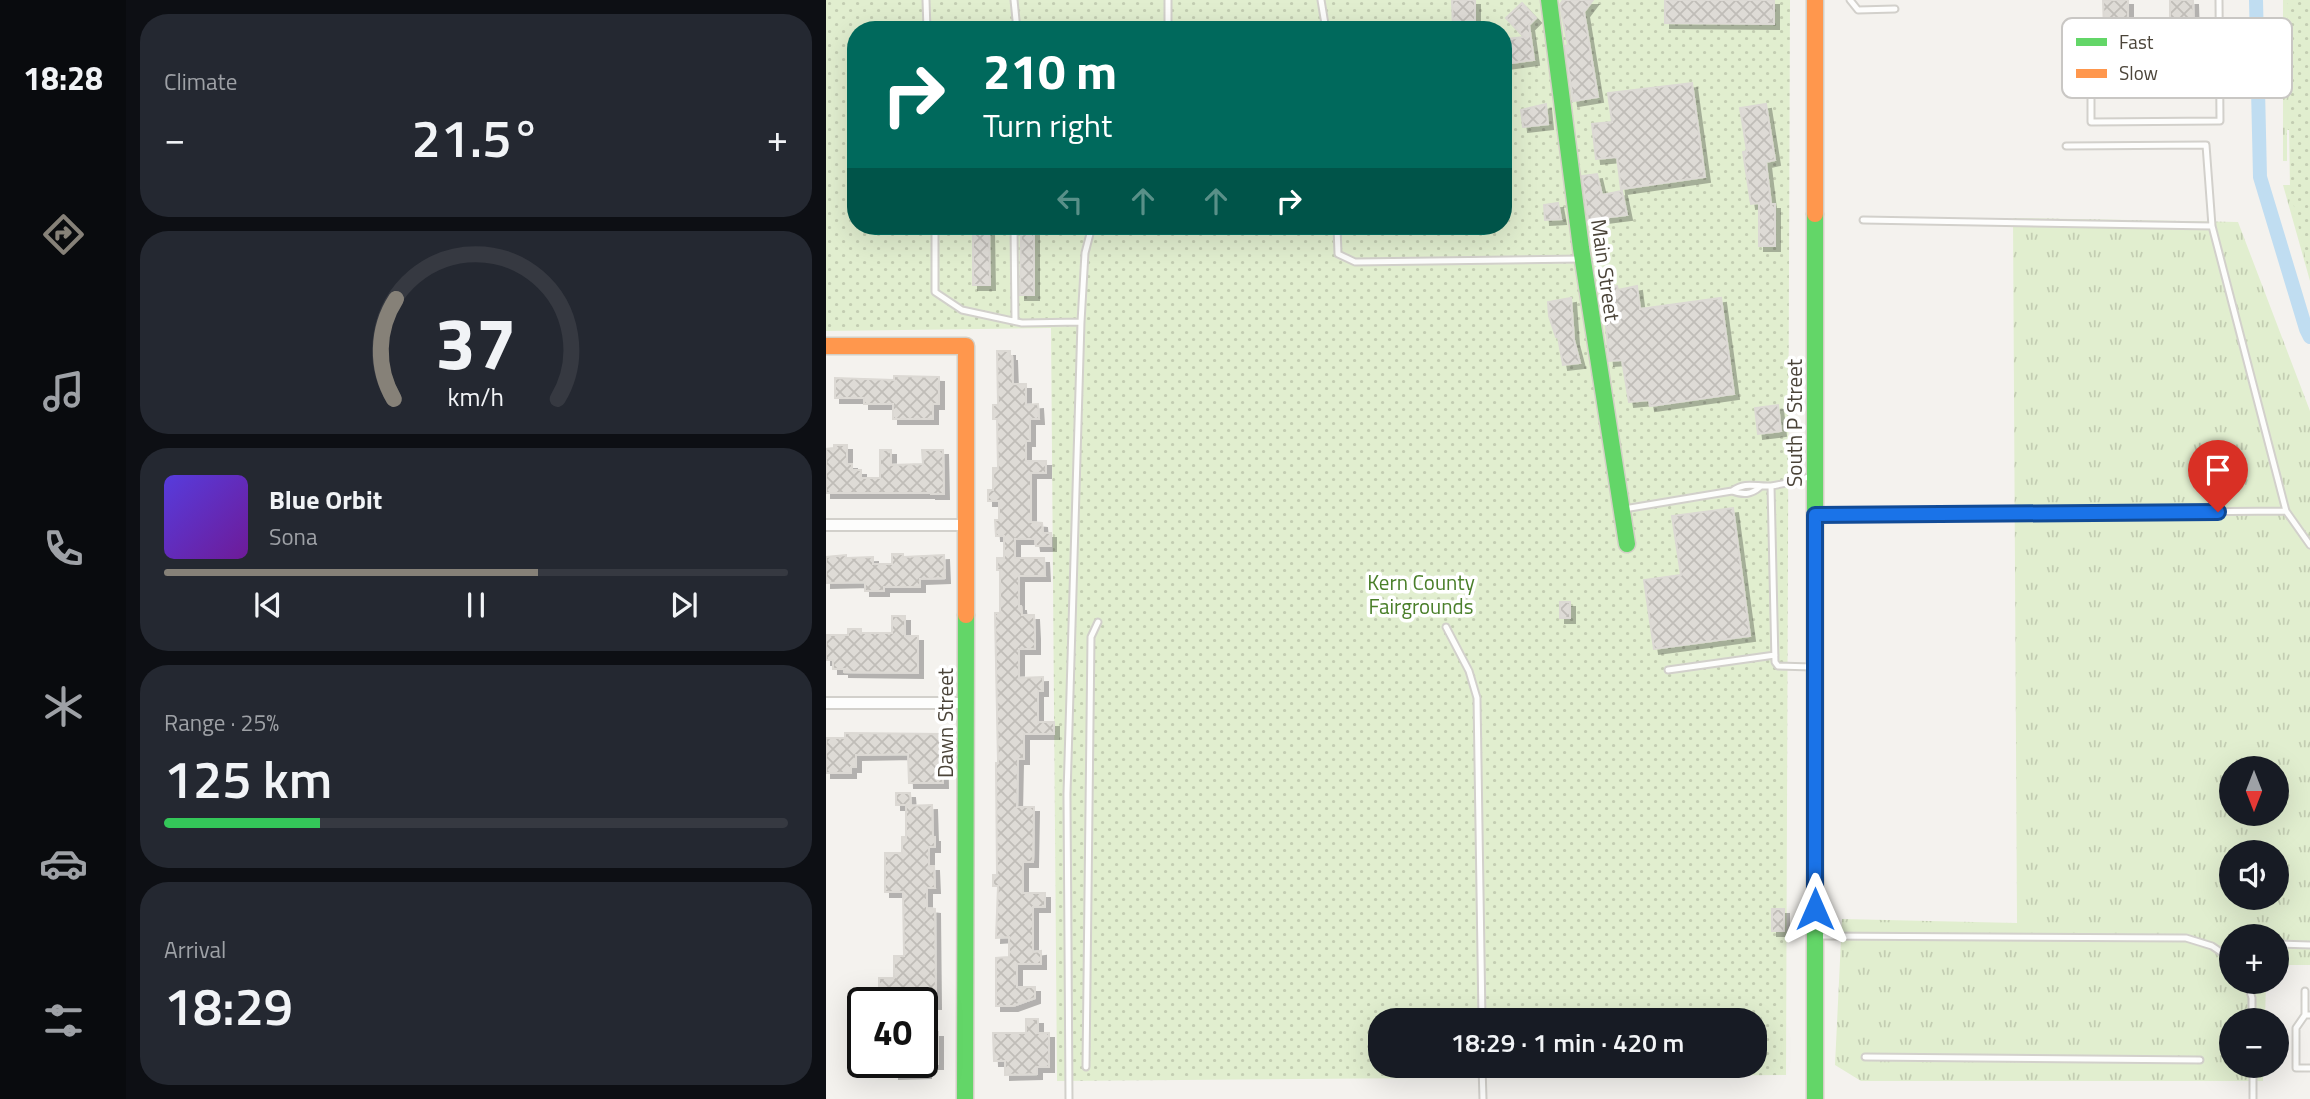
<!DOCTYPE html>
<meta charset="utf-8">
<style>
body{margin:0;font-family:"Titillium Web",sans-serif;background:#242831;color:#f1f3f6;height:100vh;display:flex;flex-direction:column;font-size:26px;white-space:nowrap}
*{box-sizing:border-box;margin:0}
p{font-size:23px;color:#9ea1a6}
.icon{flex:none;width:38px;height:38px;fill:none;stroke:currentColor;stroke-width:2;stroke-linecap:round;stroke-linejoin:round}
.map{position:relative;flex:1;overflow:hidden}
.details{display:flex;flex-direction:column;gap:14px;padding:14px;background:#0d0f14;width:700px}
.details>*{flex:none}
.guide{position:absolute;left:21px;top:21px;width:665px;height:214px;border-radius:28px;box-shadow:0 7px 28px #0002;background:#00695c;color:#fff;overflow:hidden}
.needle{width:46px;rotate:180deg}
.tools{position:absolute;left:1393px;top:756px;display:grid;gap:14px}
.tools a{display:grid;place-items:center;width:70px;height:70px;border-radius:50%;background:#171b24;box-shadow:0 7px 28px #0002;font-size:35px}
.speed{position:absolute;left:21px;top:987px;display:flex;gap:14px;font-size:35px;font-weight:700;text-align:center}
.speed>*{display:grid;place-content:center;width:91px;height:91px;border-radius:50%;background:#171b24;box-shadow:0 7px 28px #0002;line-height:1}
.speed .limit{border:4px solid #111;border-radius:10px;background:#fff;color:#111}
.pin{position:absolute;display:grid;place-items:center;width:60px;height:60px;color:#fff;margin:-72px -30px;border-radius:50% 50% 50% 0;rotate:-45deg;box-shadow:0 0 7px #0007}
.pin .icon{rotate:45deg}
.me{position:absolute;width:77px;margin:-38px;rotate:0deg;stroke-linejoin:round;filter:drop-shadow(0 0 5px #0008)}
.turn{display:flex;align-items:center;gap:24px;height:147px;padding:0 21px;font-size:32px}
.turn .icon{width:91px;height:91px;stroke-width:2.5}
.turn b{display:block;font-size:49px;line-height:60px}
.lanes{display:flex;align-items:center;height:66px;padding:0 21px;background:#0003;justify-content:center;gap:35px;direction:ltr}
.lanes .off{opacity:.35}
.big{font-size:52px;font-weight:600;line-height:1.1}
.details .tile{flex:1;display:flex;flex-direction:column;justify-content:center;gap:10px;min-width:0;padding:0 24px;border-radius:28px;background:#242831}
.details .dial{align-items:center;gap:0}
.dial svg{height:182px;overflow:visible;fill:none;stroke:#363941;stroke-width:7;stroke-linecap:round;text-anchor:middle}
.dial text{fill:#f1f3f6;stroke:none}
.song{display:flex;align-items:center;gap:21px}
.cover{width:84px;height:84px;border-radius:10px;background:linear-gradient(135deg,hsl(250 70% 55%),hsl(280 70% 35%))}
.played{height:7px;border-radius:4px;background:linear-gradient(90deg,#868178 60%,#363941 60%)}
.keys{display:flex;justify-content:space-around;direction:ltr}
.heat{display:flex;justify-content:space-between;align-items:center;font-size:38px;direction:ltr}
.charge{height:10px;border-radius:5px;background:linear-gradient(90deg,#34c759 25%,#363941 0)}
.trip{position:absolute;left:542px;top:1008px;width:399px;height:70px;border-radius:28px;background:#171b24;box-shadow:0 7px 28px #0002;font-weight:600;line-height:70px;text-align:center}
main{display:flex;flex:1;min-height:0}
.dock{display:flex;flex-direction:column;width:126px;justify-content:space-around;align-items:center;background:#090b0e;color:#9ea1a6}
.dock .icon{width:49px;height:49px}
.dock .selected{color:#868178}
.dock b{font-size:32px;color:#f1f3f6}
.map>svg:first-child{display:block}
</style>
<main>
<nav class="dock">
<b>18:28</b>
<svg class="icon selected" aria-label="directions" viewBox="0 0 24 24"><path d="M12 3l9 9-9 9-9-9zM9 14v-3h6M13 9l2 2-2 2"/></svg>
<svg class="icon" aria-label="music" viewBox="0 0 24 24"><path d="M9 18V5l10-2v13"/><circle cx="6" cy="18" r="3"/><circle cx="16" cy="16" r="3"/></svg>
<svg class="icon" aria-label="phone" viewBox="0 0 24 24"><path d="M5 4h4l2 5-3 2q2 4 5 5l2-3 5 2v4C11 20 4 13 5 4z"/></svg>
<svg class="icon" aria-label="climate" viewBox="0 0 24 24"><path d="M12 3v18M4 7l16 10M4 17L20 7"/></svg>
<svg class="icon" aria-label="car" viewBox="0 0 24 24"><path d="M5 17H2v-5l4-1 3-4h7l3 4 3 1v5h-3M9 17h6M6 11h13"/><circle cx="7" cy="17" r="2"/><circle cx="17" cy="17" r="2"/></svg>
<svg class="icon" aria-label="filters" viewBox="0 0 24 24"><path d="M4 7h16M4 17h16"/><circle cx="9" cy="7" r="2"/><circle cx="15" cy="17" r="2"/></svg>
</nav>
<section class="details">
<div class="tile"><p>Climate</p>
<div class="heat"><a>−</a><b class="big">21.5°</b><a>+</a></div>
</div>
<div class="tile dial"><svg viewBox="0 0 100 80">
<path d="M14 69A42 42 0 1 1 86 69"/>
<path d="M14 69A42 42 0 0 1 15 25" stroke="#868178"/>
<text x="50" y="56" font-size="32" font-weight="700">37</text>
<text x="50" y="72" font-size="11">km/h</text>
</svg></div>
<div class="tile">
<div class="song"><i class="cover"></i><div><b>Blue Orbit</b><p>Sona</p></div></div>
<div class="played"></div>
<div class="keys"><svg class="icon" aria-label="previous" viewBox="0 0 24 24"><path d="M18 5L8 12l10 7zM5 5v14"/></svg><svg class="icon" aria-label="pause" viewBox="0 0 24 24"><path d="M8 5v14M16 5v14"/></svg><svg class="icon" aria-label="next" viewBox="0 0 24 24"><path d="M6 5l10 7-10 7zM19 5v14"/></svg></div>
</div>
<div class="tile"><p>Range · 25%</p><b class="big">125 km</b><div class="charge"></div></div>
<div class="tile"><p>Arrival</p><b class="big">18:29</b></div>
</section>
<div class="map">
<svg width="1484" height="1099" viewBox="0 0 1484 1099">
<defs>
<pattern id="grass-tufts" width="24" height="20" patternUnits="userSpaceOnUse" patternTransform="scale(1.75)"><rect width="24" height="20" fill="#e1eecf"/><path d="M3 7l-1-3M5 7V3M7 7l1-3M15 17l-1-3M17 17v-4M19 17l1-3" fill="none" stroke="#c3cdb2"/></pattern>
<pattern id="park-dots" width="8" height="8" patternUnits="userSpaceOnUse" patternTransform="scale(1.75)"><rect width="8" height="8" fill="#e1eecf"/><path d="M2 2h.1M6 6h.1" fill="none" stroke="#c3cdb2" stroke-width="1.8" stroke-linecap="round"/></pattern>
<pattern id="building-cross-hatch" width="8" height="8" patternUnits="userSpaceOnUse" patternTransform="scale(1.75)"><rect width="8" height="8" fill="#dedbd6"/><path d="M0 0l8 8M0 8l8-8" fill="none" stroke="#c0bdb8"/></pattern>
<filter id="shadow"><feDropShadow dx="5" dy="5" stdDeviation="0" flood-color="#0004"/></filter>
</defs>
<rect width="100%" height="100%" fill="#f4f2ee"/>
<path fill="url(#grass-tufts)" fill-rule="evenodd" d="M1457 0H1484L1467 130H1461V161H1457Z
M1457 185H1469L1484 225V281Z
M1187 218 1412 222 1484 411V965H1451V936H1405V982H1440L1439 1020H1405V1066H1437V1081H1035L1009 1065 1016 919 1191 923ZM1405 768H1451V814H1405ZM1405 852H1451V898H1405Z"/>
<path fill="url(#park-dots)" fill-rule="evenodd" d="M0 0H964L960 1075 231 1081 225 328 0 331ZM30 30H677V226H30ZM555 1020H929V1066H555Z
M1461 0H1484V278L1464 189Z"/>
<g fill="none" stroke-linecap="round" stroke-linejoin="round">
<path stroke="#c0ddf1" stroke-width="14" d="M1430 0 1434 177 1480 329 1484 337"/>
</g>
<path fill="url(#building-cross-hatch)" stroke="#dcd9d4" stroke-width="2" filter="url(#shadow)" d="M626 0H649V30H627Z
M737 0H767L758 12 772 97 747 101 739 46 742 45 734 5Z
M839 0H948V24L839 23Z
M1277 0H1302V29L1278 30Z
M1344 0H1367L1368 29H1344Z
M696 3 710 18 703 25 708 60 677 64V43H682V39L698 37 680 18Z
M866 83 879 177 795 189 791 157 770 159 766 124 786 122 782 93Z
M720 104 722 124 697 127 695 110Z
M940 104 949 160 940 162 945 204H949V246H933V203L925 204 917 152 921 151 914 108Z
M771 174 776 195 796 191 801 215 762 220 756 176Z
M732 203 735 219 719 220 718 205Z
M147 226H163L164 285H147Z
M195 226H208V295H194Z
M791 286 792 290 811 286 814 309 895 298 908 394 824 406 823 400 803 402 796 360 783 361 779 314 773 290Z
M745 298 748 340 754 363 737 365 732 337H730L723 316 722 302Z
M171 351H184V356H186L187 384H200V405L212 404 213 419H204V441H200V461H220V473H205V522L216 523 217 533H225V546H210L209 539H189V558H218L219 576H193V606H195L196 615H208L209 634V649H193V678L217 677V691H212V722H228V734H198V759H192L191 807H208L207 862H197V893H219V907H207V952L215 951V964H191V987H209V998L187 1006H170V958L183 957V937L170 938 172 886H167V875H171L170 763H172L169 613H174V570H171V558H178V536H170L169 520H173V501H162V490H167V468H172L171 419H167V405H172Z
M68 376 113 377V404H107V419H67V404H38V398H9V378L68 380Z
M952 405 955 431 932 434 929 408Z
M8 445H21V464H26V470H35V478H54V450H65V465L97 464 96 450H117L118 494H105V493H0V449L8 448Z
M907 508 924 636 828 649 818 580 855 575 846 516Z
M66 554H77V557L118 555 119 578 94 579V587H58V591H39V582L0 583V557L20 555V558L47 557V564H66Z
M734 602H744V618H734Z
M66 616H79V636H92V673L18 672V669H7V660H0V635H22V629H35V633H66Z
M19 733 116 734 117 783H83L82 754 30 755V767H25V773H0V738H19Z
M70 793H84L85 805H70Z
M106 805 107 837H109V847H103V866H108L109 888H101V908L109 909 110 1004 68 1003V991H53V978H68V956H78L77 892H59V853H76V837H80V806Z
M946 909H958V931H946Z
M200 1019H212V1033H223V1067H211V1074L179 1075V1061H168L167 1033H200Z
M96 1032H112V1064H100V1073L68 1074V1062H96Z"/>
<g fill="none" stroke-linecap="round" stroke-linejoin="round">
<defs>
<path id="lane" d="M100 0 101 30
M188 0 191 30
M495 0 500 30
M1024 0 1032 10 1069 9
M1393 0 1394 121 1265 122V88L1393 87
M342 30V0
M1037 220 1386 226
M109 226V292L136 310 196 323 255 322
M188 226 189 321
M511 226 512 254 529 262 755 259
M945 486 949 662 952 666 986 667
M906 491C917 495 925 495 934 487
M798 509 906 491C920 481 930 487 945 486 959 484 972 480 986 476
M1460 511 1484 545
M993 515 1460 511 1386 226 1380 145 1240 146
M620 627 643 671 651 698 656 1020
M842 670 949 655
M992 936 1360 938 1386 946 1405 959
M1451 944 1484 945
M1398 954 1405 946
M1421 982 1426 998V1020
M1479 991V1015H1484
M1479 1015 1470 1028V1068H1484
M1039 1057 1374 1060
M656 1066 657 1099
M1427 1066V1099
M260 1067 265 637 272 622
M243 1099 241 794 255 322 259 253 266 226"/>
<path id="street" d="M0 525H140
M0 703H140"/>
<path id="fast" d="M723 0 755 248 801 544
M989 214V1099
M139 1099 140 615"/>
<path id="slow" d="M989 0V214
M0 346H140V615"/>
</defs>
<use href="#lane" stroke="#d2d0cb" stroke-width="9"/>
<use href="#street" stroke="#d2d0cb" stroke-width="14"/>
<use href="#fast" stroke="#d3cfc5" stroke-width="19"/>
<use href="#slow" stroke="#d3cfc5" stroke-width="19"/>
<use href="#lane" stroke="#fdfdfc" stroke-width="5"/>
<use href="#street" stroke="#fdfdfc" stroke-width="10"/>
<use href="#fast" stroke="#63d668" stroke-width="16"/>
<use href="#slow" stroke="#ff974d" stroke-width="16"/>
</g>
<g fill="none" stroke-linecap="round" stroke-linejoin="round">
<defs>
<path id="route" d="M989 909V515L1392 512"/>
</defs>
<use href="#route" stroke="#114b97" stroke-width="18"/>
<use href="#route" stroke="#1a73e8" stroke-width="12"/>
</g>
<g text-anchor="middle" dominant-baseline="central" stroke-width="7" stroke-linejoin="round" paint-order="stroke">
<g font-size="21" fill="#4b4439" stroke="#fff">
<text transform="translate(780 270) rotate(82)">Main Street</text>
<text transform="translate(968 423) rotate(-90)">South P Street</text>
<text transform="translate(119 723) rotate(-90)">Dawn Street</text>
</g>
<g font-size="21" fill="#4a7f2a" stroke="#fff">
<text x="595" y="582">Kern County<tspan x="595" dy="24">Fairgrounds</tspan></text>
</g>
</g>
<rect x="1236" y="18" width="230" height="80" rx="10" fill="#fff" stroke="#c9c7c4" stroke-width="2"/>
<rect x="1250" y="38" width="31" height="8" fill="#63d668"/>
<rect x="1250" y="69" width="31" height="9" fill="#ff974d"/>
<g font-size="19" fill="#4b4439">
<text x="1293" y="49">Fast</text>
<text x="1293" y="80">Slow</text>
</g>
</svg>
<div class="tools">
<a><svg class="needle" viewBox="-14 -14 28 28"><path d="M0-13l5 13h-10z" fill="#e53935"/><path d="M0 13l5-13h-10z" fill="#9ea1a6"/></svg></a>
<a><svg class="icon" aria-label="sound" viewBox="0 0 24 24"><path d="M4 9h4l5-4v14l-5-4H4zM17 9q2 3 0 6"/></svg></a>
<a>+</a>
<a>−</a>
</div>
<div class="speed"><div class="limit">40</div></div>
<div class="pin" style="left:1392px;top:512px;background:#d93025"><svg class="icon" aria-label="arrive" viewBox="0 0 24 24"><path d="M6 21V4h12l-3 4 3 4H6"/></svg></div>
<svg class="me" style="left:989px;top:909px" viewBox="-20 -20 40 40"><path d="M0-17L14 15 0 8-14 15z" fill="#1a73e8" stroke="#fff" stroke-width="4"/></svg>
<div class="trip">18:29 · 1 min · 420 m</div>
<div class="guide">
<div class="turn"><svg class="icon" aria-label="right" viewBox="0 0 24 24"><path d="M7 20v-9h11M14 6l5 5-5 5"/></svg><div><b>210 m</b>Turn right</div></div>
<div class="lanes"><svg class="icon off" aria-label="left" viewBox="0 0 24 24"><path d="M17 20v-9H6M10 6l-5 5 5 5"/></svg><svg class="icon off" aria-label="ahead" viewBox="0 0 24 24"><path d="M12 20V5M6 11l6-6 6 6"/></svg><svg class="icon off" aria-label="ahead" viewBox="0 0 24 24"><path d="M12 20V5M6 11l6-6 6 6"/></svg><svg class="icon" aria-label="right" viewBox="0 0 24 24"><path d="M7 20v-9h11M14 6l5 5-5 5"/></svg></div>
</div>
</div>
</main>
